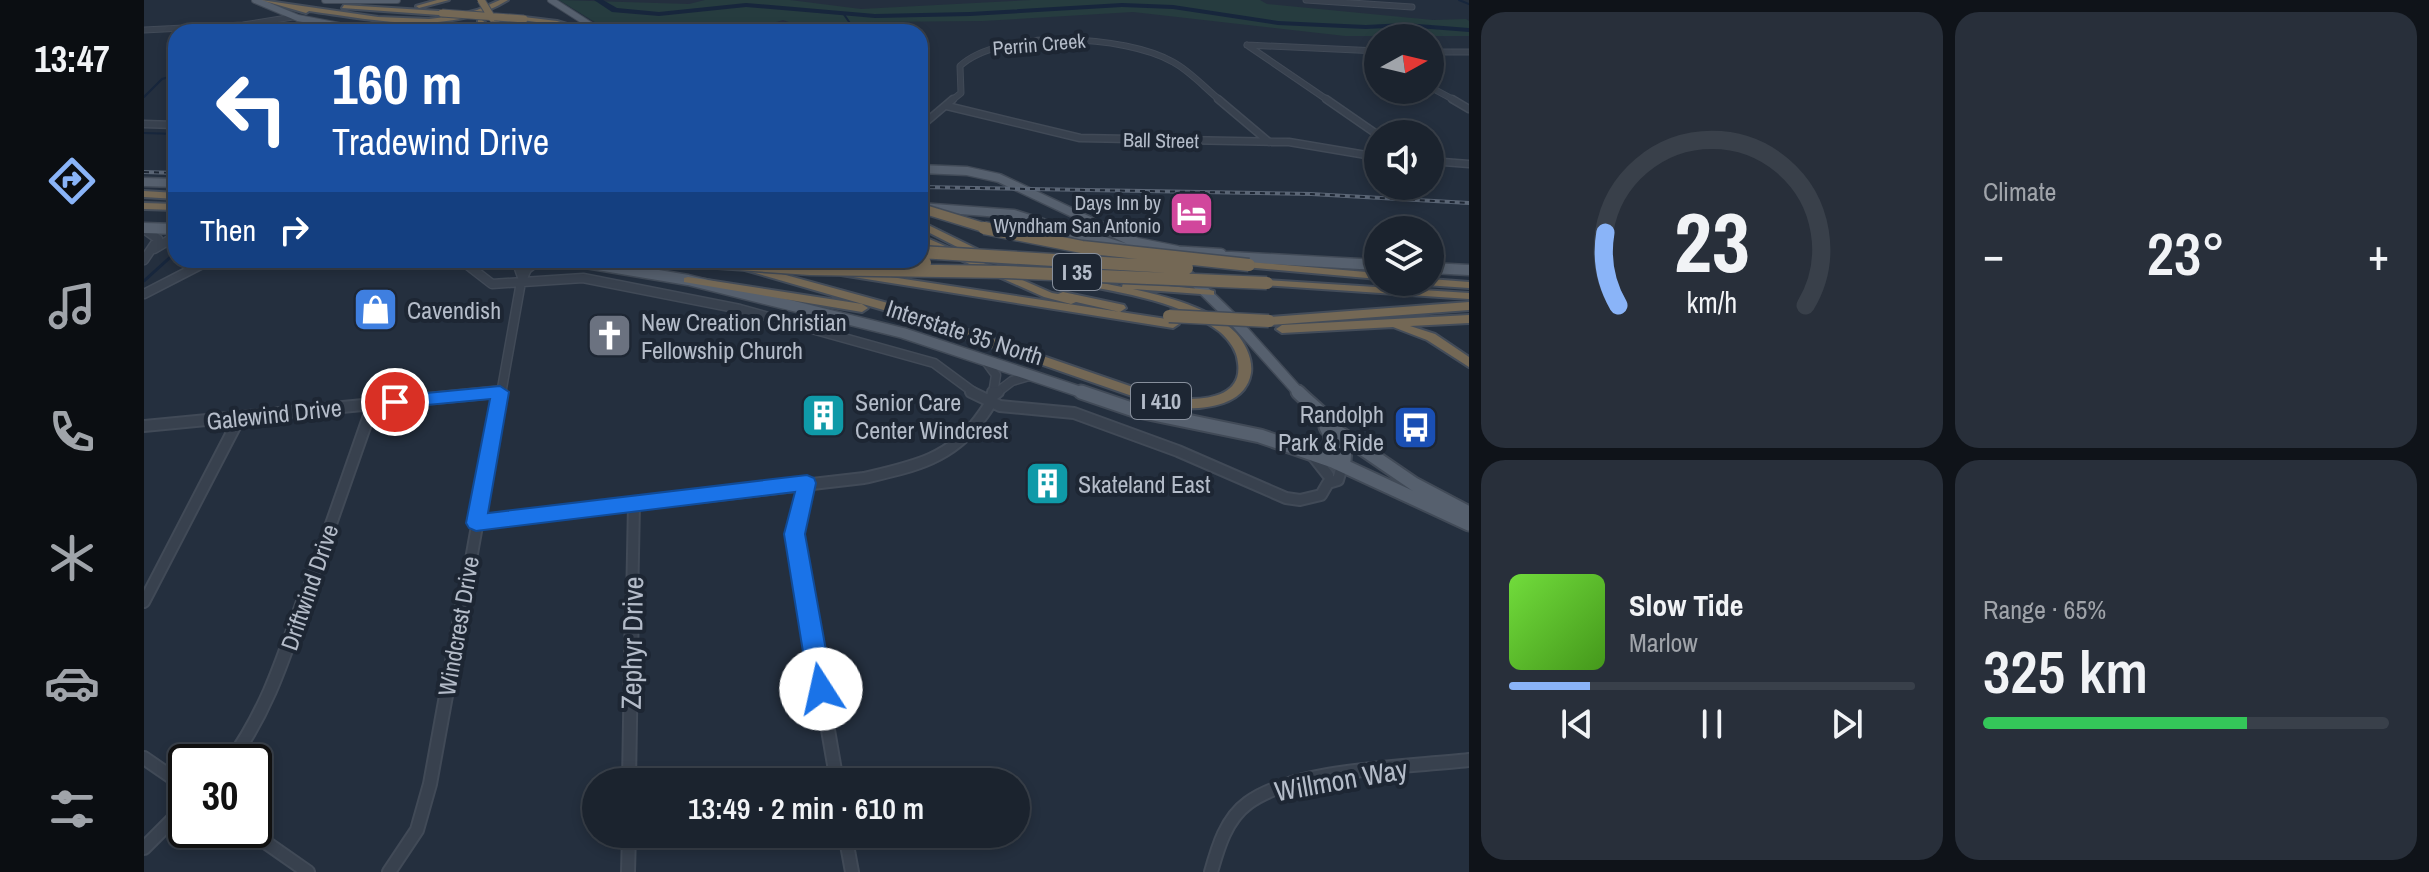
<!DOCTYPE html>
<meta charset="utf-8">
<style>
body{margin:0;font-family:"Archivo Narrow",sans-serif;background:#282f3a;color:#f1f3f6;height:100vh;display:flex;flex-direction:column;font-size:30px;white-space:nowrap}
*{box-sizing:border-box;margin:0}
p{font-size:26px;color:#a0a4aa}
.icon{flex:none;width:44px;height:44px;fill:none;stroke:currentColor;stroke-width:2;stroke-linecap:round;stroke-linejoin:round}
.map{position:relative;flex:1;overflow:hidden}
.sheet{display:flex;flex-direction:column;gap:12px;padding:12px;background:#0f1319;width:960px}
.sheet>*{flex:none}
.guide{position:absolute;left:24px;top:24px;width:760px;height:244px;border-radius:24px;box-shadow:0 4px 12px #0003,0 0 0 2px #39404a;background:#1a4fa0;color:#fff;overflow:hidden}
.needle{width:52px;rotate:82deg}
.tools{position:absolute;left:1220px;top:24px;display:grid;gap:16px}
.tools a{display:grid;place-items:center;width:80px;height:80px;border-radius:50%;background:#1b232e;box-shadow:0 4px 12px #0003,0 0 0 2px #39404a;font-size:40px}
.speed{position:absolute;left:24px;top:744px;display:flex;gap:16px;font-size:40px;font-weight:700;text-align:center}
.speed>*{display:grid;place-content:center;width:104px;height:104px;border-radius:50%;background:#1b232e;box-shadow:0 4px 12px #0003,0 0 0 2px #39404a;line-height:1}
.speed .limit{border:4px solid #111;border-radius:12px;background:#fff;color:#111}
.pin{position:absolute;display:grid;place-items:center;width:68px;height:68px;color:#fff;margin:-34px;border:4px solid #fff;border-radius:50%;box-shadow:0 2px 8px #0007}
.me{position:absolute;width:88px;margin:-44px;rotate:350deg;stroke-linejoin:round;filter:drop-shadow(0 0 6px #0008)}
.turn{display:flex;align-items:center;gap:28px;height:168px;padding:0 32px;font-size:36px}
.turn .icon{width:104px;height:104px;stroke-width:2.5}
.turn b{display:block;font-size:56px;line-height:68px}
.then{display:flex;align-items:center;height:76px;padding:0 32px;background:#0003;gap:16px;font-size:30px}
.big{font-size:60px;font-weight:600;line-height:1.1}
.sheet .card{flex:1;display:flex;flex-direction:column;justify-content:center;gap:12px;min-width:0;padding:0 28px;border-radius:24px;background:#282f3a}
.sheet .dial{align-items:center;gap:0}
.dial svg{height:208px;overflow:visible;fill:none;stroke:#39404a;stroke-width:7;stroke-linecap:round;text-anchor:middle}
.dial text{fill:#f1f3f6;stroke:none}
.song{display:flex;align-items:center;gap:24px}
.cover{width:96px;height:96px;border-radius:12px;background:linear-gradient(135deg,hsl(100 70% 55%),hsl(100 70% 35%))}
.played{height:8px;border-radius:4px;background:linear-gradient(90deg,#8ab4f8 20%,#39404a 20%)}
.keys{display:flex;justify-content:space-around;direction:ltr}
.heat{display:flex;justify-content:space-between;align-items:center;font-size:44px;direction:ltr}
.charge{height:12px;border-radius:6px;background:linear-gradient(90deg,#34c759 65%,#39404a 0)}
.sheet .tiles{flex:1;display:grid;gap:12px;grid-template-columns:repeat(2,1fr)}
.trip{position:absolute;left:438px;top:768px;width:448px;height:80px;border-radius:40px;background:#1b232e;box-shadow:0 4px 12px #0003,0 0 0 2px #39404a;font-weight:600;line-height:80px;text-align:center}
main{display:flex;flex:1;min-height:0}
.dock{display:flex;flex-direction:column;width:144px;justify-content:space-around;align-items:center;background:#0b0e12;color:#a0a4aa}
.dock .icon{width:56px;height:56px}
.dock .current{color:#8ab4f8}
.dock b{font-size:36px;color:#f1f3f6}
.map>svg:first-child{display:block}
</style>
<main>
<nav class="dock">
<b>13:47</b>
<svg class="icon current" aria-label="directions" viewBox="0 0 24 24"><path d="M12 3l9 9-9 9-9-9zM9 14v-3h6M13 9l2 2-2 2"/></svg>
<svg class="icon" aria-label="music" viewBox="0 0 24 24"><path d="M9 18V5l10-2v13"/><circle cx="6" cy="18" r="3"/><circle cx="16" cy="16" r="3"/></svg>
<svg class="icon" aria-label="phone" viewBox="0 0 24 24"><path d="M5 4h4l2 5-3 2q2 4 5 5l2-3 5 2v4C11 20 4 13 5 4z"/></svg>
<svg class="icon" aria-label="climate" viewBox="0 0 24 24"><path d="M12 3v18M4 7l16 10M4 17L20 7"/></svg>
<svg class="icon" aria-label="car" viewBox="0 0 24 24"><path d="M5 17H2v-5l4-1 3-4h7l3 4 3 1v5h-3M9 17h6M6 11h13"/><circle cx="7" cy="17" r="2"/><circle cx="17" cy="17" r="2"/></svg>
<svg class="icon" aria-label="filters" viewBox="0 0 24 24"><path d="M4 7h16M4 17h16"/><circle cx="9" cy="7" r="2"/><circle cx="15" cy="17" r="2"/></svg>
</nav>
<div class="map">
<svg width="1325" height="872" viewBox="0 0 1325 872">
<rect width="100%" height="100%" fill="#242f3e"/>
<path fill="#263c3f" d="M415 0 545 4 561 0H646L717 9 888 0H1116L1123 4 1289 20 1322 19 1325 21V36H1201L989 12 839 21 722 22 726 32H673L639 20 599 32H566L557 28 467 32Z"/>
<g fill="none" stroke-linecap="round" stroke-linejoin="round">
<path stroke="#17263c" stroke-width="2" d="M1315 0 1325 4
M699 13 712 32
M132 32 145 23
M0 97 18 79 32 75
M0 133 32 134"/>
<path stroke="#17263c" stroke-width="3" d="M0 281 32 252"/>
<path fill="#17263c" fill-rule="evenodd" d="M450 0H459L473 8 515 12 602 3 731 14 826 12 978 3 1029 5 1134 21 1222 25 1261 23 1325 28V32L1261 27 1222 29 1134 25 1029 9 978 7 826 16 731 18 602 7 515 16 468 12Z"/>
<defs>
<path id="minor-far4" d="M1162 0 1268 7
M0 30 99 25 149 17
M1103 45 1185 101
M1103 45 1234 51
M1286 52H1325
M1286 87 1312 101
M807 101 817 93 816 66C857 28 982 35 1029 62 1046 71 1062 89 1077 101"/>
<path id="minor-far3" d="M1074 99 1125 142
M1182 99 1234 135
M1308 99 1325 109
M803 106 936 138 1145 142 1234 157
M0 124 32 125
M776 127 809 99
M1286 161 1325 164"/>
<path id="minor-far2" d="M0 229 14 239 0 260
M10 249 32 236
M317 260 348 284 439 278 596 309 790 363 832 394
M372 260 378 277
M0 294 66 260
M841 360 852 375 849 394
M333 394 356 392
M357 394 377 282 383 269 395 260
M851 394 868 381 885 376"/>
<path id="minor-far1" d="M827 392 856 406 930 413 1034 451 1142 498 1156 500 1177 495 1184 483 1194 480 1198 466
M850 395 854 392
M0 426 354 392
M1169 456 1184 475
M332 523 720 478C767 467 805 460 835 420 842 410 848 404 849 392
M0 602 96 417
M159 604 229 404
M319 604 357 392
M488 604 490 504
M662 604 650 534 663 483"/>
<path id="minor" d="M662 602 693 782
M0 758 42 787
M86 762C123 710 138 662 159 602
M485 782 488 602
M104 830 164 872
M701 834 708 872
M0 848 42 806
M245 872 273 830 286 784 319 602
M484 872 485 834
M1067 872C1074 847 1082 819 1104 803 1151 768 1266 767 1325 760"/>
<path id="major-far3" d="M111 0 154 18 227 32
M181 0H253
M407 0 457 32"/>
<path id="major-far2" d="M776 169 823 171 855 178 965 230
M0 182 32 183
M776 207 870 214 921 230
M0 228 32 229"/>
<path id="major-far1" d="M0 228 32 229
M915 228 983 249
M961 228 993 243 1033 251
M1027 251 1077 254
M1069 256 1234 265
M424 260 544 280 759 333 943 394
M1286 268 1325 270
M1045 276 1087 317 1156 394"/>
<path id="major" d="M937 392 990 410 1116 436 1189 461 1325 524
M1154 392C1175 413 1208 432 1199 465
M1182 427 1192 447 1189 461
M1197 434 1270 484 1325 513"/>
<path id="highway" d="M117 0 234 17 285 19 310 16 333 10 356 0H364C304 37 231 20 165 11L162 13Z
M293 0H305L275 8 272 6Z
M200 5 295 11 298 13 295 15 198 8Z
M348 16 350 17 369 32H362L346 19Z
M380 17 413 21 449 32H438L413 25 378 20Z
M334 20H338L352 32H345L334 22Z
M0 191 32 193V199L0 197Z
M0 203 32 204V210L0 209Z
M776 221 837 251 899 272 893 275 829 255 776 228Z
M776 235 908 293 914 294 919 292 980 305 982 308 976 312 932 302 927 304 900 297 776 242Z
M1105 262 1234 273V279L1101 267 1100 265Z
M605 265 751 305 1012 395C1038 401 1100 406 1094 363 1093 350 1085 340 1076 332 1031 297 967 292 913 280L907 277 913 274 978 287 979 283 983 282 1066 290 1070 291V295L989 289C1023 297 1066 307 1092 333 1101 343 1109 359 1107 373 1101 411 1046 411 1017 406L743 311 601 270V266Z
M701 270 1029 320 1035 324 1029 328 697 275V271Z
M544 277 718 304 724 308 718 312 540 282V278Z
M1286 279 1325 282V288L1281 285 1275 282H1286Z
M1123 280 1325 293V299L1119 285 1117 283Z
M1325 302V310L1125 325 1119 321 1125 317Z
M1325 315V323L1266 326 1291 334 1325 357V367L1283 340 1249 327 1138 333 1132 329 1138 325Z"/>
</defs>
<use href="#minor-far4" stroke="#414a57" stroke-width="7"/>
<use href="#minor-far3" stroke="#414a57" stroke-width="9"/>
<use href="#minor-far2" stroke="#414a57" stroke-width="11"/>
<use href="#minor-far1" stroke="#414a57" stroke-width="14"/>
<use href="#minor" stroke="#414a57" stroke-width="16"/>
<use href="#major-far3" stroke="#414a57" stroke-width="8"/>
<use href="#major-far2" stroke="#414a57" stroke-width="11"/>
<use href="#major-far1" stroke="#414a57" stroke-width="13"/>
<use href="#major" stroke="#414a57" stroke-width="17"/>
<use href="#highway" stroke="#434c59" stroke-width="4"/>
<use href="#minor-far4" stroke="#38414e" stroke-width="5"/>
<use href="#minor-far3" stroke="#38414e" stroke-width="6"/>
<use href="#minor-far2" stroke="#38414e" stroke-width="8"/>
<use href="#minor-far1" stroke="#38414e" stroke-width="10"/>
<use href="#minor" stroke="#38414e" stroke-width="12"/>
<use href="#major-far3" stroke="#56606e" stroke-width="6"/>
<use href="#major-far2" stroke="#56606e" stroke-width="8"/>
<use href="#major-far1" stroke="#56606e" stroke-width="10"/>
<use href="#major" stroke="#56606e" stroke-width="13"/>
<use href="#highway" fill="#746855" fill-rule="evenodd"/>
<defs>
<path id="rail" d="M0 172 32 173
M776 187 1167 194 1325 203"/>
</defs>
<use href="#rail" stroke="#5a6575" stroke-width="4"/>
<use href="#rail" stroke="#1d2633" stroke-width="2" stroke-dasharray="5" stroke-linecap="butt"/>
<defs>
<path id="highway-bridge-far2" d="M337 0 348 18
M298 13 380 19"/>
<path id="highway-bridge-far1" d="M776 208 848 230"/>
<path id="highway-bridge" d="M840 228 938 247 1105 265
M776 252 1043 268
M538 260 666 269 861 272 1123 283
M742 260 781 263
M1025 316 1125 321"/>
</defs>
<use href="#highway-bridge-far2" stroke="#434c59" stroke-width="9" stroke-linecap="butt"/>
<use href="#highway-bridge-far1" stroke="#434c59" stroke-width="12" stroke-linecap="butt"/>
<use href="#highway-bridge" stroke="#434c59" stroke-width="15" stroke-linecap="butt"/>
<use href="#highway-bridge-far2" stroke="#746855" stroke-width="7"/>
<use href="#highway-bridge-far1" stroke="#746855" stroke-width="9"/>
<use href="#highway-bridge" stroke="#746855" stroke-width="12"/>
</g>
<path fill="#1a73e8" stroke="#114b97" stroke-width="2" d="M356 386 365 392 344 513 663 475 670 478 672 483 661 534 689 689 685 697 677 700 668 697 665 689 640 534 651 492 332 531 325 528 322 523 346 399 251 408 242 402 251 396Z"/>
<defs>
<symbol id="hotel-square" viewBox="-11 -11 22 22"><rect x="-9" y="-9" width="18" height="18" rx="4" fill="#d1479c" stroke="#1d2633"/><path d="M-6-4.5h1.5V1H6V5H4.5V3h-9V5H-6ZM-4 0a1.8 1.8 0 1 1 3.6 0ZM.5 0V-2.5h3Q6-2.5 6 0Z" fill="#fff"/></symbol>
<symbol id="shop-square" viewBox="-11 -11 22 22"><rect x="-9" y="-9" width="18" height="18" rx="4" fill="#3f7fe0" stroke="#1d2633"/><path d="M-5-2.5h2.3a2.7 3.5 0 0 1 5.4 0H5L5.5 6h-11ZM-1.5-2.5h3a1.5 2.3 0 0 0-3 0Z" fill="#fff"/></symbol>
<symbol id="church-square" viewBox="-11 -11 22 22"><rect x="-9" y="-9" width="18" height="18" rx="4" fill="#6b7280" stroke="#1d2633"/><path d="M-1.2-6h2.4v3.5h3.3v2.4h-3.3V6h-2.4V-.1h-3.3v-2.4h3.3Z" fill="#fff"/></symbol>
<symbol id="building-square" viewBox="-11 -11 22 22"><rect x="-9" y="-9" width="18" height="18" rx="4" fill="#0f9aa8" stroke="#1d2633"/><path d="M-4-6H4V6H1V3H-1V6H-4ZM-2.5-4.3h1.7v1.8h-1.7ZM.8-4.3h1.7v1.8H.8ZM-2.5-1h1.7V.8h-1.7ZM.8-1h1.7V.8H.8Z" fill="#fff"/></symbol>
<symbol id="bus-square" viewBox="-11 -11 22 22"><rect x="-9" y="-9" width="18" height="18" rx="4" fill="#1a4fb4" stroke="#1d2633"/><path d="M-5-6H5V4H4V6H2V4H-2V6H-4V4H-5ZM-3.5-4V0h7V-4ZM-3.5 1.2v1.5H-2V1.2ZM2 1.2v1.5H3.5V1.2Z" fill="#fff"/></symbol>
</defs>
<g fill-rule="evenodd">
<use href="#hotel-square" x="1022" y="188" width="51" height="51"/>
<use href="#shop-square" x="206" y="284" width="51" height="51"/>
<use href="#church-square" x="440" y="310" width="51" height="51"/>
<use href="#building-square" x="654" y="390" width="51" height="51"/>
<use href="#bus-square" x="1246" y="402" width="51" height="51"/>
<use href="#building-square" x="878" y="458" width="51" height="51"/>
</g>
<g text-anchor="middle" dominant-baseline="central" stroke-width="8" stroke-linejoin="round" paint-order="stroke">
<g font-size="20" fill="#b4bcc9" stroke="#1d2633">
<text transform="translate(895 44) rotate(-5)">Perrin Creek</text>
<text transform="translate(1017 140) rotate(1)">Ball Street</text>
</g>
<g font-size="20" fill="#b4bcc9" stroke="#1d2633" text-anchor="end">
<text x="1017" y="202">Days Inn by<tspan x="1017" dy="23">Wyndham San Antonio</tspan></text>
</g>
<g fill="#1d2633" stroke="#878f9c" stroke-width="2">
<rect x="909" y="254" width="48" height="36" rx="6"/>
<rect x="987" y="383" width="60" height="36" rx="6"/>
</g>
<g font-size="22" font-weight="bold" fill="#b4bcc9">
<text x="933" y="272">I 35</text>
<text x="1017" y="401">I 410</text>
</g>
<g font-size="24" fill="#b4bcc9" stroke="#1d2633" text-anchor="start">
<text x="263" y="310">Cavendish</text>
<text x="497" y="322">New Creation Christian<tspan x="497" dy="28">Fellowship Church</tspan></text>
<text x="711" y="402">Senior Care<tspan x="711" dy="28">Center Windcrest</tspan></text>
<text x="1240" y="414" text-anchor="end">Randolph<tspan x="1240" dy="28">Park &amp; Ride</tspan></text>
<text x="934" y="484">Skateland East</text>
</g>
<g font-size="24" fill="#b4bcc9" stroke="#1d2633">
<text transform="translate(821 332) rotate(18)">Interstate 35 North</text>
<text transform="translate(130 414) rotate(-6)">Galewind Drive</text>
<text transform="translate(165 587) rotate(-71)">Driftwind Drive</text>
<text transform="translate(314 626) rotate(-80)">Windcrest Drive</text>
</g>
<g font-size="28" fill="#b4bcc9" stroke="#1d2633">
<text transform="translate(488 643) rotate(-89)">Zephyr Drive</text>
<text transform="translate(1197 780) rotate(-10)">Willmon Way</text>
</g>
</g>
</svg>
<div class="tools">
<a><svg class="needle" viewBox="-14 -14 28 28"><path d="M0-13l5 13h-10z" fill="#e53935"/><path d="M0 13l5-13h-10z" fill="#a0a4aa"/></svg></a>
<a><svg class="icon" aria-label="sound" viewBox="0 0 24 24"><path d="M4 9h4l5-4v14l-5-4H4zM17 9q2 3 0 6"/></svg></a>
<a><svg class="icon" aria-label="layers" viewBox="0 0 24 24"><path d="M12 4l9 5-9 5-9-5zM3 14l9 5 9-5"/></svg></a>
</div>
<div class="speed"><div class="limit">30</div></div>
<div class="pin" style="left:251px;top:402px;background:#d93025"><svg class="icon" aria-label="arrive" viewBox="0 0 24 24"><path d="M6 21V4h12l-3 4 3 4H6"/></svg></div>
<svg class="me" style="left:677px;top:689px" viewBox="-20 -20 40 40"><circle r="19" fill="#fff"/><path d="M0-13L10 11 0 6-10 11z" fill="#1a73e8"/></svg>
<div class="trip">13:49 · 2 min · 610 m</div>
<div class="guide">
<div class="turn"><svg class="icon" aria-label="left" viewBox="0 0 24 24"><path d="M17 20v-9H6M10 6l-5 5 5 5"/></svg><div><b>160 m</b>Tradewind Drive</div></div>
<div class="then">Then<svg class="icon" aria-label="right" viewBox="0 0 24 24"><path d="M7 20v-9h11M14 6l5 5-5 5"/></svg></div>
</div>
</div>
<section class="sheet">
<div class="tiles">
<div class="card dial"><svg viewBox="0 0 100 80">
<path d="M14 69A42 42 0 1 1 86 69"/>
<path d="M14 69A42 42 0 0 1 9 41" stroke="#8ab4f8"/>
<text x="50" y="56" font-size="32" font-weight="700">23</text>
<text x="50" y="72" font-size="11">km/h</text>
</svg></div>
<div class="card"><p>Climate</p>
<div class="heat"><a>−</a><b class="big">23°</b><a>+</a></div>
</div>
<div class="card">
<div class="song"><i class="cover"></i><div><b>Slow Tide</b><p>Marlow</p></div></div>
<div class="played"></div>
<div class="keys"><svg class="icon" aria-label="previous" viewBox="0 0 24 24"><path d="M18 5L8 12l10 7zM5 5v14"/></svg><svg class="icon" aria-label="pause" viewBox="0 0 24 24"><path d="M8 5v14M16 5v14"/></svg><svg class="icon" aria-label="next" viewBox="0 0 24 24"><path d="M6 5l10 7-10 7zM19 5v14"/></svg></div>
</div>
<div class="card"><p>Range · 65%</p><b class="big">325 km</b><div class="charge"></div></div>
</div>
</section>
</main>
